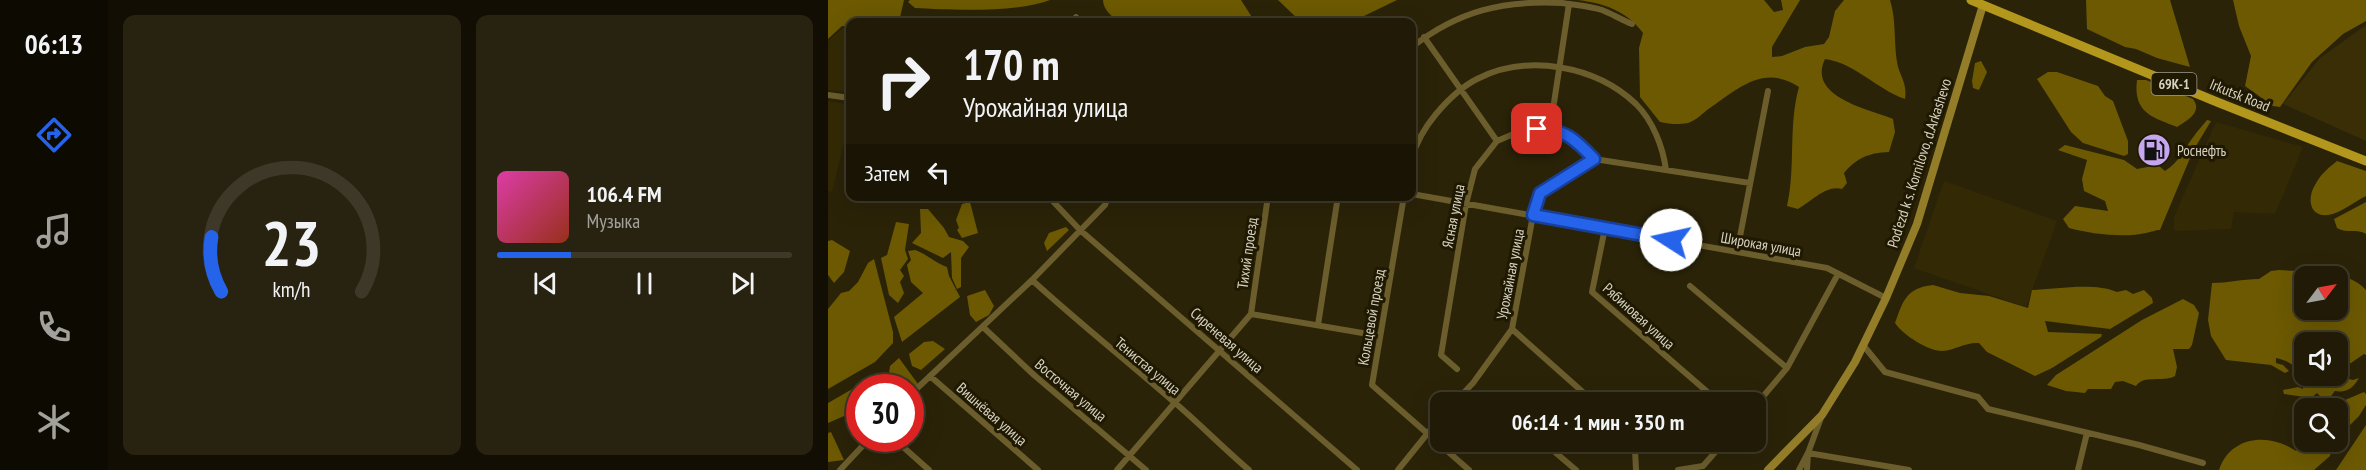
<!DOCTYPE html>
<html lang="ru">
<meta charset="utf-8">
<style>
body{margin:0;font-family:"PT Sans Narrow",sans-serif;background:#282310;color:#f1f3f6;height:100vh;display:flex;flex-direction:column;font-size:22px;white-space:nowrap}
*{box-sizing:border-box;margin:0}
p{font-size:20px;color:#a2a19b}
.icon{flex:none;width:33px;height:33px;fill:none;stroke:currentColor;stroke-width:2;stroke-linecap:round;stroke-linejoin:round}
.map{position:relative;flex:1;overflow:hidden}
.sheet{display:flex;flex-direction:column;gap:15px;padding:15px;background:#120e03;width:720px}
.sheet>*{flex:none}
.top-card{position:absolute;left:18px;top:18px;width:570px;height:183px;border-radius:12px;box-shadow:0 6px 24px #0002,0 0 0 2px #3d3828;background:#201a06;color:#f1f3f6;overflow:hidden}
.needle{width:39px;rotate:58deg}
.tools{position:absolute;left:1466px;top:266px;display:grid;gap:12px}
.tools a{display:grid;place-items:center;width:54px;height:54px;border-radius:12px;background:#201a06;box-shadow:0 6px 24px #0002,0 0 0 2px #3d3828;font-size:30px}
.speed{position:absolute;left:18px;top:374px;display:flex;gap:12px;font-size:30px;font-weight:700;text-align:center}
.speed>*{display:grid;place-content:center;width:78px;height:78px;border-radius:50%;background:#201a06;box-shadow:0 6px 24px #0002,0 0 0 2px #3d3828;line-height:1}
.speed .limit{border:9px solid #d22;background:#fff;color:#111}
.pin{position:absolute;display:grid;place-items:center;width:51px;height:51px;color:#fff;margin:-26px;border-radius:12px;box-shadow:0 3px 9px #0006}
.me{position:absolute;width:66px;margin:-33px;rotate:280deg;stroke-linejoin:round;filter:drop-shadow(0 0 4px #0008)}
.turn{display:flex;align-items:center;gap:21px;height:126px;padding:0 18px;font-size:27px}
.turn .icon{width:78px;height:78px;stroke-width:2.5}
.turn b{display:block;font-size:42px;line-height:51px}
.then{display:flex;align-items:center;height:57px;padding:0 18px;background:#0003;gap:12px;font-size:22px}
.sheet .widget{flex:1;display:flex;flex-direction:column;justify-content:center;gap:9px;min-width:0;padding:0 21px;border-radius:12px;background:#282310}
.sheet .dial{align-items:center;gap:0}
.dial svg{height:156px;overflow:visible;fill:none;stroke:#3d3828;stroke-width:7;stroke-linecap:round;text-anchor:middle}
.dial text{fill:#f1f3f6;stroke:none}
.song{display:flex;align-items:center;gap:18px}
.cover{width:72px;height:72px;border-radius:9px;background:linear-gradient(135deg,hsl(320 70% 55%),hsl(10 70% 35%))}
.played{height:6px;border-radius:3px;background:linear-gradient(90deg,#2563eb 25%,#3d3828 25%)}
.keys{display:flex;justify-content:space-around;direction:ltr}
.sheet .tiles{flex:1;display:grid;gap:15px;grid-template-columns:repeat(2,1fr)}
.trip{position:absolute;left:602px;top:392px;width:336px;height:60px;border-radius:12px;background:#201a06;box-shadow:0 6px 24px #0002,0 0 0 2px #3d3828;font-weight:700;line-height:60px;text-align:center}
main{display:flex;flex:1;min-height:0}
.menu{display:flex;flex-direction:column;width:108px;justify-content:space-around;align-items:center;background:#0d0a02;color:#a2a19b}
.menu .icon{width:42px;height:42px}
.menu .on{color:#2563eb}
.menu b{font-size:27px;color:#f1f3f6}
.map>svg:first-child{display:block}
</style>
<main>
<nav class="menu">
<b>06:13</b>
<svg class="icon on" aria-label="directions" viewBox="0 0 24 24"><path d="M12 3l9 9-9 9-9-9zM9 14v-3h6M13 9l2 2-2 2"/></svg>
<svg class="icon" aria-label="music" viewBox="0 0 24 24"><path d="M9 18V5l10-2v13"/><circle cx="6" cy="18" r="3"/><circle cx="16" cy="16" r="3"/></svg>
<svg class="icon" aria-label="phone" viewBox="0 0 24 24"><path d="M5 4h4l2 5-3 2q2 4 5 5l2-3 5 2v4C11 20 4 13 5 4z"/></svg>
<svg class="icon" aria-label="climate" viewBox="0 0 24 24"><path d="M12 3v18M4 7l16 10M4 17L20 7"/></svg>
</nav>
<section class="sheet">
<div class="tiles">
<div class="widget dial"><svg viewBox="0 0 100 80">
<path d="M14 69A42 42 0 1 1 86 69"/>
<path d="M14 69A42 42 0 0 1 9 41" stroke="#2563eb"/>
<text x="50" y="56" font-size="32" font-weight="700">23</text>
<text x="50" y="72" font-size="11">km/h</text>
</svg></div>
<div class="widget">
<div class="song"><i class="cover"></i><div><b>106.4 FM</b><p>Музыка</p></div></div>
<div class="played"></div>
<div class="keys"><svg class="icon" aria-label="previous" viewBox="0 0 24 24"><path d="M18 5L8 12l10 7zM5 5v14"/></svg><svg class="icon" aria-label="pause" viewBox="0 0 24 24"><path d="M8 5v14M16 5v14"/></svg><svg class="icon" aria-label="next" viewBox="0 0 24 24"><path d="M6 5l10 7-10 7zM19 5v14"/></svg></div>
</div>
</div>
</section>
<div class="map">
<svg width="1538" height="470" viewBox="0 0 1538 470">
<rect width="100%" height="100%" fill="#2a2308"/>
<path fill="#332a05" d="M15 28 22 29V92L0 90V41Z
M0 101 22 105V117L4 192 0 191Z
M1388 122 1475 147 1447 214 1406 212 1403 229 1346 231V217Z
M1116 181 1229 221 1198 307 1086 268Z"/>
<path fill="#392e05" d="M1538 25V141L1455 104 1492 58Z"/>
<path fill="#6c5902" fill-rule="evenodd" d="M0 0H76L71 22H22V27L14 26 0 39Z
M82 0H222C188 13 124 10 87 8L80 2Z
M275 0H413L427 22H293C285 18 275 10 275 0Z
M450 0H569L536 16 531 22H473Z
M749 0H936L946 12 955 10 953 0H972L944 47V57L954 56 977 47 996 44 1001 37 1007 11 1016 0H1062C1069 22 1065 44 1070 67 1074 79 1079 85 1077 99 1048 89 1027 63 997 59 979 97 1040 109 1065 119L1067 132 1061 152C1040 153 1029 158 1016 173L1019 183 1014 189C998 185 984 201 970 209L959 206C968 167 960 126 971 87 935 63 909 90 879 110 873 115 867 121 860 123 849 125 842 124 832 122L812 97 811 48 815 33C799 11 776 3 749 0Z
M1258 0H1342L1362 67 1329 58 1308 49 1297 47 1259 29Z
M1405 0H1538V21L1515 34 1484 62 1452 107 1445 106 1417 86 1423 56 1411 26Z
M1153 61 1159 72 1151 90 1145 88 1144 81 1147 63Z
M1220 72H1229L1270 86 1277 96 1285 101 1300 141V154L1296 156 1255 143 1243 132 1209 79Z
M1309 80H1318L1365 99C1375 112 1359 121 1349 127 1323 117 1305 112 1309 80Z
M1379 120 1383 121 1365 151 1332 230C1327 230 1324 232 1318 233 1297 238 1262 234 1241 228L1235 219 1247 206 1280 211 1277 201 1256 191 1254 179 1259 160 1230 150 1237 145 1296 160 1309 169 1330 165 1337 171C1352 161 1356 149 1366 136 1370 130 1375 125 1379 120Z
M1509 161 1538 171V196C1527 201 1512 214 1500 215 1481 217 1479 198 1487 185 1492 175 1500 168 1509 161Z
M142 202 150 233 134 238 129 230 131 228 128 220 134 204Z
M1538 202V234C1529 228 1519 234 1509 228L1506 219Z
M92 209H100L116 228 121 237 135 241 141 247 133 258V287L129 289 124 278 123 252 115 258 84 243 93 233Z
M68 222 81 224 77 250 80 259 72 270 76 276 72 282 76 293 70 303 61 295 53 258 59 255Z
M238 227 241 230 219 251 216 243 221 233Z
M4 240 22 251 16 272 6 283 0 275V241Z
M87 250C99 254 107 263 119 267L121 276 132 297 74 342 66 317 95 293 83 282 79 265 83 260 80 251Z
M46 259 65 332V343L47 362 0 389V309L13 293 21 291 30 282 40 263Z
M1451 270C1478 272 1519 268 1538 290V355L1536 354 1523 363H1509V342H1476V375H1505L1525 380 1531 378C1525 388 1519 393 1507 391L1503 396 1494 398 1489 393 1483 398 1456 394 1455 390 1470 387 1475 389C1477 372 1464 361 1448 358V363L1455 365 1461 371 1457 373 1443 365 1398 360 1383 336 1380 320 1384 283C1400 283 1414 279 1431 279L1443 271ZM1476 276H1509V309H1476Z
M1105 285 1132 293 1161 296 1200 308 1204 290C1228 289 1267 282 1289 292L1298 290 1305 294 1316 290 1324 298 1325 303 1282 329 1217 321 1220 332 1274 334 1273 337 1224 368 1207 376 1159 352 1151 343C1137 342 1128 350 1114 351 1100 351 1075 335 1067 323 1075 301 1078 288 1105 285Z
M157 290 166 306 161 315 148 322 142 315 139 296Z
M1355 299 1366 305 1371 313 1364 345 1361 349H1345L1349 367 1347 376C1334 383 1316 374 1308 386L1295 381 1287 382 1283 389H1260L1257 393 1238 391 1219 385 1228 375 1314 320Z
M105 341 117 349 93 370 84 366 81 354 96 342Z
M71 358 90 384 83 390 82 387H59L62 366Z
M40 380 51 387H32L31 415 23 413 0 423V403Z
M1536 392 1538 394V405L1531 416 1522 425 1513 441 1504 446 1502 456 1486 470H1391C1402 436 1441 432 1468 451L1477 441H1509V408H1498Z
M1538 425V470H1508Z
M3 432 16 460 0 462V433Z"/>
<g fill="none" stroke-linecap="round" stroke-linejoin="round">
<path stroke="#6b5d2c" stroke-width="6" d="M247 22 248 17
M596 37 669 141
M584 47C630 11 675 0 734 3 747 5 762 6 774 10 784 14 794 20 804 24
M0 95 22 98
M722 129 741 4
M584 158C588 143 598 126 608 114 619 101 633 87 649 79 700 53 768 66 808 104 825 121 835 147 838 170
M584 194 999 268 1058 298
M220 196 252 230 529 470
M576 196 544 385 641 470
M777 228 764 292 891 402
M909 252 940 91
M204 280C250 322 299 361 346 402 372 424 395 448 421 470
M862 286 959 368
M423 314 552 336
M423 314 440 196
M490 325 510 196
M155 327 206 375 318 470
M1035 345 1057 372 1150 397 1160 409 1311 445 1375 463
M629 369 613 355 638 204 647 169 669 141 695 130 722 129 748 139 766 159
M102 376 210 470
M658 394 668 402
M82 395 204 280 277 205 280 196
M627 402 645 383 684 329
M766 402 684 329 705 215 712 193 766 159 922 183
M927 406 959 368 1010 274
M65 438 101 470
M714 441 748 470
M803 441 807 450 808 470
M12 470 42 438
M289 470 423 314
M570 470 612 418
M850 470 875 466 897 441
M971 470 980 453 993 418
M979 470 980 453 1081 470
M1250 470 1259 433"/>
<path stroke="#937d28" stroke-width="8" d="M940 470 994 415 1027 362 1058 298 1089 224 1155 5"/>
<path stroke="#b3961c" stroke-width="9" d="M1143 0 1389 102 1538 161"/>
</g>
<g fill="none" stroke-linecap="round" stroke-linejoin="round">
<defs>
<path id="route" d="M709 129C736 128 748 140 766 159L712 193 705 215 843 240"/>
</defs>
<use href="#route" stroke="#184099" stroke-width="15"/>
<use href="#route" stroke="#2563eb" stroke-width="10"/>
</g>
<defs>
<symbol id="fuel-disc" viewBox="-11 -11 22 22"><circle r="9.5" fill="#c7a6f0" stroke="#201901"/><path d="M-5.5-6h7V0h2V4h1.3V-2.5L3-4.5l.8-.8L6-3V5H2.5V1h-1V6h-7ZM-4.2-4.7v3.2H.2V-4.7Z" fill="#111"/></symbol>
</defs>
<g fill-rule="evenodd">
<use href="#fuel-disc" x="1307" y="131" width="38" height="38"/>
</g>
<g text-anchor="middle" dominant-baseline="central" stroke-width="6" stroke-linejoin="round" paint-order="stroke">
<rect fill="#201901" stroke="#a09b8a" stroke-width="1.5" x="1323.5" y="73" width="45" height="22" rx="4.5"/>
<g font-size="14" font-weight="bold" fill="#d7d3c4">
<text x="1346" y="84">69К-1</text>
</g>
<g font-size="15" fill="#d7d3c4" stroke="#201901">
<text transform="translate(1412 95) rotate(22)">Irkutsk Road</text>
<text transform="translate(1091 163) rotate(-72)">Pod'ezd k s. Kornilovo, d.Arkashevo</text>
<text transform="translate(625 216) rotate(-79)">Ясная улица</text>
<text transform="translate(933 244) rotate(10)">Широкая улица</text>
<text transform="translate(419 253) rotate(-82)">Тихий проезд</text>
<text transform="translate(682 274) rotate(-79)">Урожайная улица</text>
<text transform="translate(811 316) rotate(42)">Рябиновая улица</text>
<text transform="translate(543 317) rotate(-80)">Кольцевой проезд</text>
<text transform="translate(399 340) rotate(41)">Сиреневая улица</text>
<text transform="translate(320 366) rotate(40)">Тенистая улица</text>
<text transform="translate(243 390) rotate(40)">Восточная улица</text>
<text transform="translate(164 414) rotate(41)">Вишнёвая улица</text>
</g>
<g font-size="15" fill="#d7d3c4" stroke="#201901" text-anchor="start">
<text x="1349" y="150">Роснефть</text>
</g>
</g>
</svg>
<div class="tools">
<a><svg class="needle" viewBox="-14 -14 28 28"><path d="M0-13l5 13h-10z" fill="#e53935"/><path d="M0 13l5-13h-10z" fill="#a2a19b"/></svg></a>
<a><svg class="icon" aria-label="sound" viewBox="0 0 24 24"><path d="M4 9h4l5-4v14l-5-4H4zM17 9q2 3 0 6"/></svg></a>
<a><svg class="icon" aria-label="search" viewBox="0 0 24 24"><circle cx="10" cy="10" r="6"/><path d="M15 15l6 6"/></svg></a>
</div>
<div class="speed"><div class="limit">30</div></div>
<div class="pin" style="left:709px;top:129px;background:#d93025"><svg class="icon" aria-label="arrive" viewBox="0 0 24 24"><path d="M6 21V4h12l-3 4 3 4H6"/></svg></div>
<svg class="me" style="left:843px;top:240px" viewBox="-20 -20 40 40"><circle r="19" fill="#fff"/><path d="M0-13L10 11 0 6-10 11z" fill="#2563eb"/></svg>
<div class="trip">06:14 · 1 мин · 350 m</div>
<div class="top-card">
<div class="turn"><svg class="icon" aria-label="right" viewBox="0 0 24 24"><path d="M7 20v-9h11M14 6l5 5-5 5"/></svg><div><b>170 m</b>Урожайная улица</div></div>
<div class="then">Затем<svg class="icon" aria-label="left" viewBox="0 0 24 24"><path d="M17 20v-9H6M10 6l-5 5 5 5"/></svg></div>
</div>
</div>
</main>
